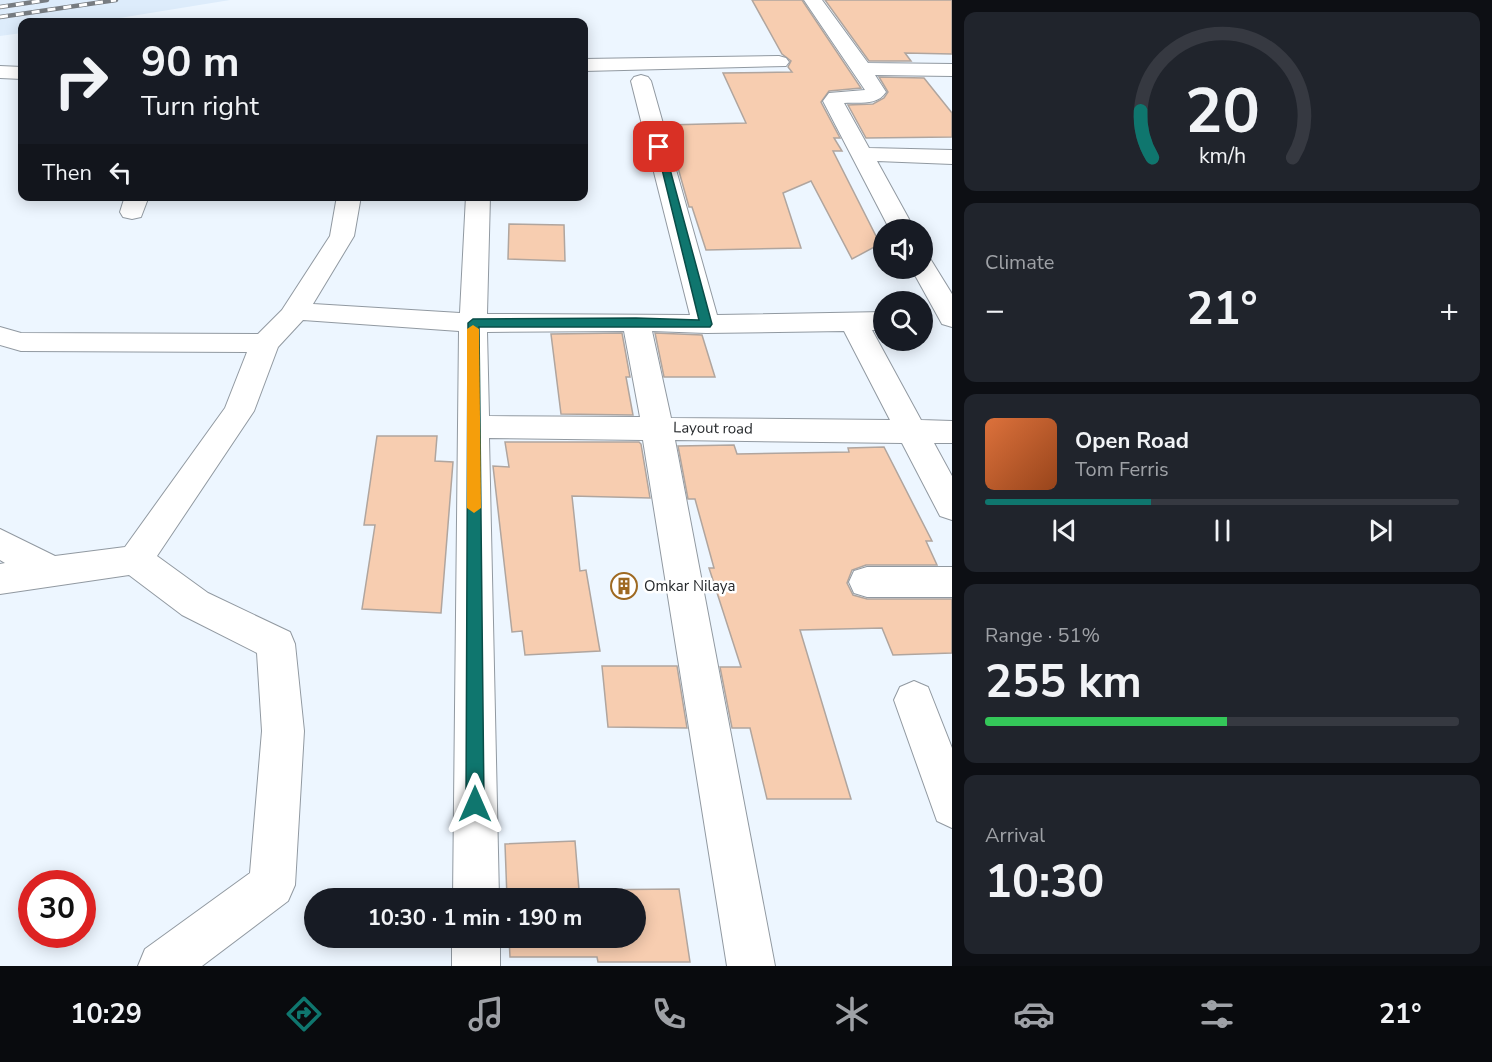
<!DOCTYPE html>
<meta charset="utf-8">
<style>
body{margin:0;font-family:"Nunito Sans",sans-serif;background:#20242c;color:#f1f3f6;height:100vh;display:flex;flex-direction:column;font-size:22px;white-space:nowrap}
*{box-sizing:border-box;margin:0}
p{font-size:20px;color:#9ea1a6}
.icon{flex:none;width:33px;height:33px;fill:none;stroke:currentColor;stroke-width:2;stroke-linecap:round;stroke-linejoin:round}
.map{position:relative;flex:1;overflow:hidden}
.drawer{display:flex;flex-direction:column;gap:12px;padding:12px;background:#0d0f14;width:540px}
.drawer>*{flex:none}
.top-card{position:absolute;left:18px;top:18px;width:570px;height:183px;border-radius:12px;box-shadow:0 3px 15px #0003;background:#171b24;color:#f1f3f6;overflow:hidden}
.controls{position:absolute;left:873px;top:219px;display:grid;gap:12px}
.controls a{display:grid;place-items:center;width:60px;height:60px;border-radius:50%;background:#171b24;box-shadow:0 3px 15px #0003;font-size:30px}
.speed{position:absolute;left:18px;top:870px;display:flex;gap:12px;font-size:30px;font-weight:700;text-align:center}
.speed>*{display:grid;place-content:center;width:78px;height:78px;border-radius:50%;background:#171b24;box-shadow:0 3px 15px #0003;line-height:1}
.speed .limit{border:9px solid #d22;background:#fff;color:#111}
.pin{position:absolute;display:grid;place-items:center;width:51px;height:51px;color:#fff;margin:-26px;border-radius:12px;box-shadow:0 3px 9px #0006}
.me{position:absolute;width:66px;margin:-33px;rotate:0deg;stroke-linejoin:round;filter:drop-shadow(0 0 4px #0008)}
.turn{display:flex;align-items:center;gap:21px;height:126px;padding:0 24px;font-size:27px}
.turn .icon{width:78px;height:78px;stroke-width:2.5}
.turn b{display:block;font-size:42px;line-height:51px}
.then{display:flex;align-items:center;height:57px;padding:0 24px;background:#0003;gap:12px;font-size:22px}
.big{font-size:45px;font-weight:700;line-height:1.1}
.drawer .widget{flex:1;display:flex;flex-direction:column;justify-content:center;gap:9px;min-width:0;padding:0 21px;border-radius:12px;background:#20242c}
.drawer .dial{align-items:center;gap:0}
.dial svg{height:156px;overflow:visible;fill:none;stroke:#363941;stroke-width:7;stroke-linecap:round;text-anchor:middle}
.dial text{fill:#f1f3f6;stroke:none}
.song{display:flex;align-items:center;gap:18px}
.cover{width:72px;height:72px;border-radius:9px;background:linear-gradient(135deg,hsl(20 70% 55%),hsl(20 70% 35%))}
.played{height:6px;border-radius:3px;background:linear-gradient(90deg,#0f766e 35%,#363941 35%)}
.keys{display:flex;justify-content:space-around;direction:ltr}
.heat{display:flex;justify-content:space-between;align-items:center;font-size:33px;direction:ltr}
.charge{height:9px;border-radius:4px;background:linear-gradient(90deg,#34c759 51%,#363941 0)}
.trip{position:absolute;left:304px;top:888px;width:342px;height:60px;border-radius:30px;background:#171b24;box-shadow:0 3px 15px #0003;font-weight:700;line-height:60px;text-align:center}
.menu{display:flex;height:96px;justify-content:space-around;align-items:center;background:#090b0e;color:#9ea1a6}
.menu .icon{width:42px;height:42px}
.menu .active{color:#0f766e}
.menu b{font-size:27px;color:#f1f3f6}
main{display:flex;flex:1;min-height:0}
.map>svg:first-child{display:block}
</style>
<main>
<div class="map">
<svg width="952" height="966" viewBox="0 0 952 966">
<rect width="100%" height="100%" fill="#edf6ff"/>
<path fill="#ddecfb" d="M0 0H230L95 22H22V33L0 36Z"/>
<path fill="#f7cdb0" stroke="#b0a59e" stroke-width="1.5" d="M752 0H802L861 88 829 91 821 102 840 138H834L842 151H833L880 244 852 259 811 181 783 193 801 248 706 250 692 207H689L666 125 746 123 723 73 792 72 788 67 791 61 782 54Z
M825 0H952V54L905 53 911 61H869Z
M879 77 924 78 952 113V137L866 138 848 105 873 104 884 98 888 92Z
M509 224 564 225 565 261 508 259Z
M622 333 630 377H626L633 415 561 414 551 334Z
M655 333 702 335 715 377H664Z
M377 436H437L435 461 453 462 441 613 362 609 375 525H364Z
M505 442H639L641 444 650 498 572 496 580 571 586 570 600 651 525 655 522 631 512 632 493 466 509 467Z
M734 445 737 454 849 452 848 448 884 447 932 541H926L937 565H866L852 570 847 583 853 595 867 599H952V653L893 655 882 628 800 630 851 799H767L750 728H732L720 667H741L709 568H714L695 499H688L678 446Z
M602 666H677L687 728 608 727Z
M575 841 579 890 679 889 690 962H598L597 957H510L509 938H636V898H507L505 844Z"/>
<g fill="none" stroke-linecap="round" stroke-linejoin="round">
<defs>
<path id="minor" d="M804 0H822L868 63 952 64V76L875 75 886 92C877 106 859 102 844 103L869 148 952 150V164L877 161 915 230H890L823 101 829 93 865 90Z
M779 56 786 58 789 62 786 66 584 71V59Z
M0 66 22 67V79L0 78Z
M641 75 648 77 651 81 717 315 884 312V330H872L921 420 952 421V443H934L952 476V520L940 516 902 443 675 440 775 966H727L643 440 489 438 499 898H453L459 331 303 320 278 347 254 411 157 556 208 593 290 632 295 644 304 731 295 885 288 901 202 966H138L145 949 250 873 262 731 257 653 182 615 129 575 0 594V564L5 563 0 560V529L55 556 125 547 225 408 247 352 21 351 0 345V327L21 333 258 334 282 310 330 236 337 196H361L354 236 313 304 460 313 466 196H490L487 314 690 315 631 81 634 77ZM624 331 640 417 489 416 487 332ZM652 331 706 333 844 331 890 420 671 418Z
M125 196H149L141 217 132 219 123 217 120 212Z
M922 257 931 260 952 294V327L942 324 911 268H922Z
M867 567H952V597H867L854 593 849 582 854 571Z
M914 681 928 687 952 748V828L937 821 894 700 900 687Z
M452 938H500V966H452Z"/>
</defs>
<use href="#minor" stroke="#9199a1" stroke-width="2"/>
<use href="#minor" fill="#fff" fill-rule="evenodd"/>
<defs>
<path id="rail" d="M0 7 47 0
M0 17 116 0"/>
</defs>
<use href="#rail" stroke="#777c81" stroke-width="4.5"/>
<use href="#rail" stroke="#fff" stroke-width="3" stroke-dasharray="8" stroke-linecap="butt"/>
</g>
<path fill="#0f766e" stroke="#0a4d48" stroke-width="1.5" d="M656 145 664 147 712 324 710 327H479L484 804 482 811 475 813 469 811 466 804 468 323 473 319 636 318 699 320Z"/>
<path fill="#f59e0b" d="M473 325 479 329 481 508 474 513 467 508V329Z"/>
<defs>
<symbol id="building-ring" viewBox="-11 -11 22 22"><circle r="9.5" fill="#fff" stroke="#9e6921" stroke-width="1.5"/><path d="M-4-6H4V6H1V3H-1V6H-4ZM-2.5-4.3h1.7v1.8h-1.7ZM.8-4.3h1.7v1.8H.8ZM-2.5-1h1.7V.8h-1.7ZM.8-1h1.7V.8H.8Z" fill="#9e6921"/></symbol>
</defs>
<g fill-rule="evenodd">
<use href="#building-ring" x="609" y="571" width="30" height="30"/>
</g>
<g text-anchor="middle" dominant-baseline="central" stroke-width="5" stroke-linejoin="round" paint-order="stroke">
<g font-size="15" fill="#272a2d" stroke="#fff">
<text transform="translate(713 428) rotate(1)">Layout road</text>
</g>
<g font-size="15" fill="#272a2d" stroke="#fff" text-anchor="start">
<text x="644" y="586">Omkar Nilaya</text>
</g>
</g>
</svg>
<div class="controls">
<a><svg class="icon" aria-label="sound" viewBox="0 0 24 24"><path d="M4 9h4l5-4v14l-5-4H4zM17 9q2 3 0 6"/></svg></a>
<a><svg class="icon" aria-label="search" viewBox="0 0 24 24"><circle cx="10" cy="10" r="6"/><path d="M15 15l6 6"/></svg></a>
</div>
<div class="speed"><div class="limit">30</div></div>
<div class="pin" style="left:659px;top:147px;background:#d93025"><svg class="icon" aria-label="arrive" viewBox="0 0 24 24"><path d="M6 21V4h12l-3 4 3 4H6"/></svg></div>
<svg class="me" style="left:475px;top:804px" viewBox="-20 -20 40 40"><path d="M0-17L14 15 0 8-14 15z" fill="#0f766e" stroke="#fff" stroke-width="4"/></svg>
<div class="trip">10:30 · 1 min · 190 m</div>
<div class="top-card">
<div class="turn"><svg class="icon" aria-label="right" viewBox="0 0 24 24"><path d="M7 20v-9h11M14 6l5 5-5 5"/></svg><div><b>90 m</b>Turn right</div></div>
<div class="then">Then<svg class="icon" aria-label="left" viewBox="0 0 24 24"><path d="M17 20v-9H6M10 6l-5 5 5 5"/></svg></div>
</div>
</div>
<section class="drawer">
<div class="widget dial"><svg viewBox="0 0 100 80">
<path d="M14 69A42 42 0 1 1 86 69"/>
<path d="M14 69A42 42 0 0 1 8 45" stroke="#0f766e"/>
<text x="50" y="56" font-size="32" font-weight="700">20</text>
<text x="50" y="72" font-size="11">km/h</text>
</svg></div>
<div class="widget"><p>Climate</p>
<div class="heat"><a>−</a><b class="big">21°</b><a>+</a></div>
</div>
<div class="widget">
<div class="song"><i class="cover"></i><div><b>Open Road</b><p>Tom Ferris</p></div></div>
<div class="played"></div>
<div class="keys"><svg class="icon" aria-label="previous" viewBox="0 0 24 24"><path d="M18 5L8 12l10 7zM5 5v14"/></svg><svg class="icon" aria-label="pause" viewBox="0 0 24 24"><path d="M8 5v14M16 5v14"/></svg><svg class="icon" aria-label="next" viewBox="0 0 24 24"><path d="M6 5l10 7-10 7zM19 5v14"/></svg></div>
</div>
<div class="widget"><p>Range · 51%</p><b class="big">255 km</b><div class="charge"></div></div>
<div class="widget"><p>Arrival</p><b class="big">10:30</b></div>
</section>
</main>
<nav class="menu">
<b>10:29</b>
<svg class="icon active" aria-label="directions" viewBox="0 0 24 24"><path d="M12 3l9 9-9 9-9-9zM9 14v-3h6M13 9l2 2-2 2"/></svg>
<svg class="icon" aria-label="music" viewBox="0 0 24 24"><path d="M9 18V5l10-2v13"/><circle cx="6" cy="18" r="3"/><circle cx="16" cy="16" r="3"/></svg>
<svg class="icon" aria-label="phone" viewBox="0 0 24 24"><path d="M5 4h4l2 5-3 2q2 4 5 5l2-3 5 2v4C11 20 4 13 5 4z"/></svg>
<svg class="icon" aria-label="climate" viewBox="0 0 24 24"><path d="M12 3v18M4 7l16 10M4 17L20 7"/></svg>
<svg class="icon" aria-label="car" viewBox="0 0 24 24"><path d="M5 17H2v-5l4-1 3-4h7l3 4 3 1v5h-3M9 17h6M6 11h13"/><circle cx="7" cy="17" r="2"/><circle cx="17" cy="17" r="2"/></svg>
<svg class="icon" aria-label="filters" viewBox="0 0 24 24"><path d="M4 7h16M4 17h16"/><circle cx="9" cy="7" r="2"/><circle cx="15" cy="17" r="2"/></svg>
<b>21°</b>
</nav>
